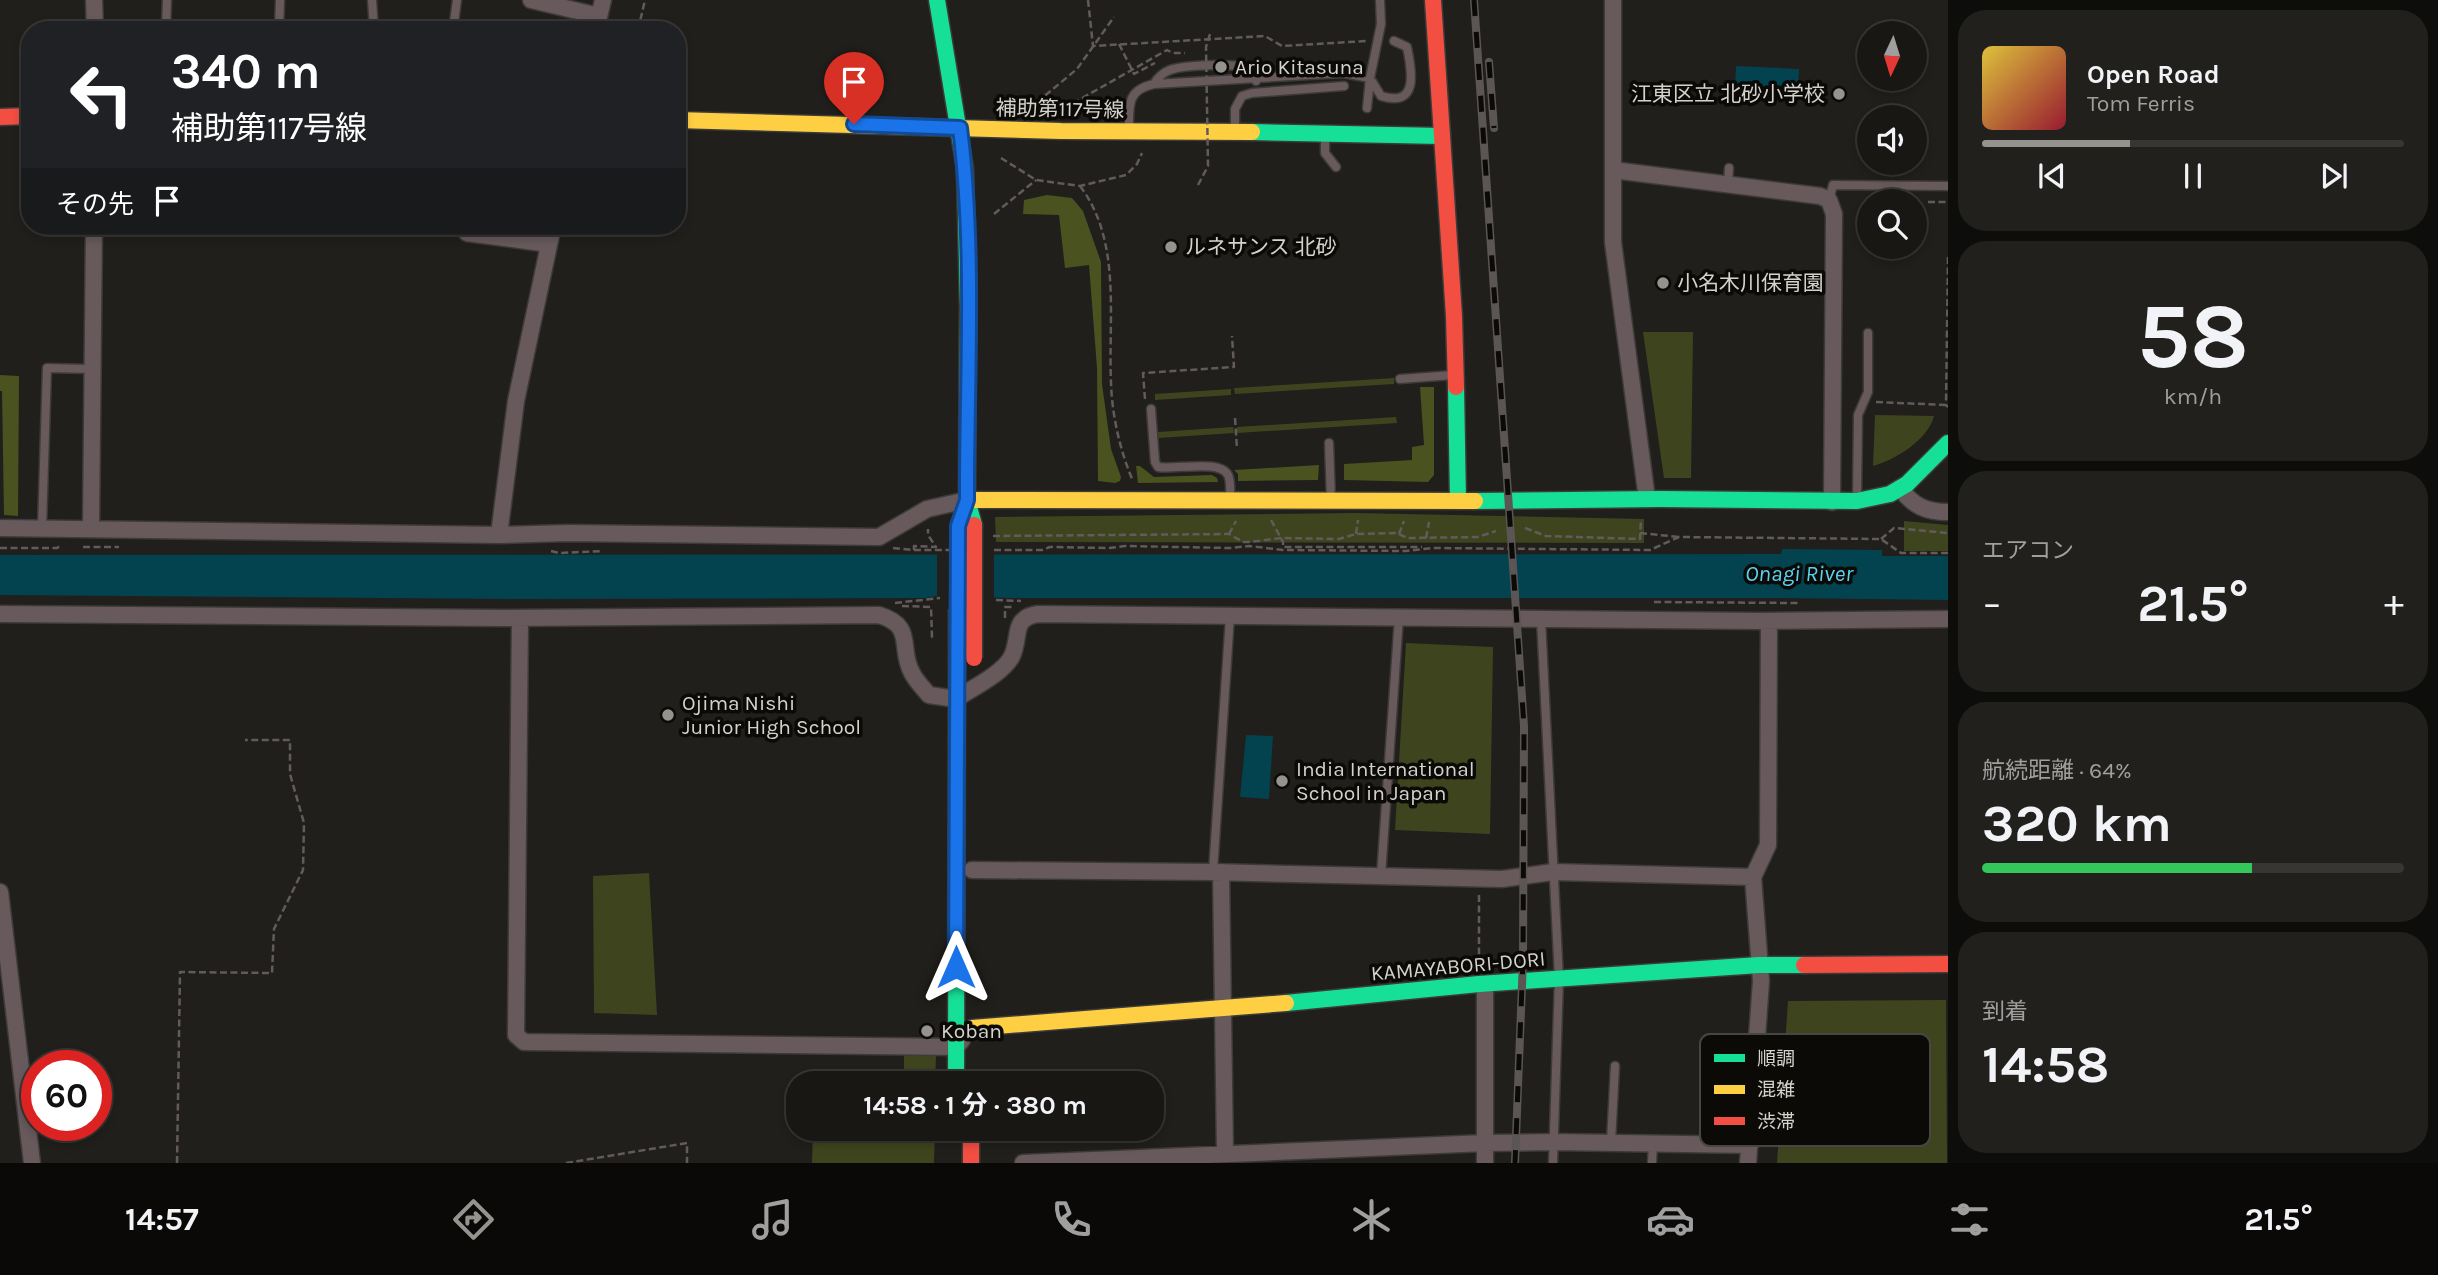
<!DOCTYPE html>
<html lang="ja">
<meta charset="utf-8">
<style>
body{margin:0;font-family:Karla,"Noto Sans JP",sans-serif;background:#21201d;color:#f1f3f6;height:100vh;display:flex;flex-direction:column;font-size:26px;white-space:nowrap}
*{box-sizing:border-box;margin:0}
p{font-size:23px;color:#9f9fa0}
.icon{flex:none;width:38px;height:38px;fill:none;stroke:currentColor;stroke-width:2;stroke-linecap:round;stroke-linejoin:round}
.map{position:relative;flex:1;overflow:hidden}
.sheet{display:flex;flex-direction:column;gap:10px;padding:10px;background:#0d0d0b;width:490px}
.sheet>*{flex:none}
.top-card{position:absolute;left:21px;top:21px;width:665px;height:214px;border-radius:28px;box-shadow:0 4px 10px #0003,0 0 0 2px #363634;background:#202124;color:#fff;overflow:hidden}
.needle{width:46px;rotate:184deg}
.buttons{position:absolute;left:1857px;top:21px;display:grid;gap:14px}
.buttons a{display:grid;place-items:center;width:70px;height:70px;border-radius:50%;background:#181714;box-shadow:0 4px 10px #0003,0 0 0 2px #363634;font-size:35px}
.speed{position:absolute;left:21px;top:1050px;display:flex;gap:14px;font-size:35px;font-weight:700;text-align:center}
.speed>*{display:grid;place-content:center;width:91px;height:91px;border-radius:50%;background:#181714;box-shadow:0 4px 10px #0003,0 0 0 2px #363634;line-height:1}
.speed .limit{border:10px solid #d22;background:#fff;color:#111}
.pin{position:absolute;display:grid;place-items:center;width:60px;height:60px;color:#fff;margin:-72px -30px;border-radius:50% 50% 50% 0;rotate:-45deg;box-shadow:0 0 7px #0007}
.pin .icon{rotate:45deg}
.me{position:absolute;width:77px;margin:-38px;rotate:0deg;stroke-linejoin:round;filter:drop-shadow(0 0 5px #0008)}
.turn{display:flex;align-items:center;gap:24px;height:147px;padding:0 35px;font-size:32px}
.turn .icon{width:91px;height:91px;stroke-width:2.5}
.turn b{display:block;font-size:49px;line-height:60px}
.then{display:flex;align-items:center;height:66px;padding:0 35px;background:#0003;gap:14px;font-size:26px}
.big{font-size:52px;font-weight:700;line-height:1.1}
.sheet .tile{flex:1;display:flex;flex-direction:column;justify-content:center;gap:10px;min-width:0;padding:0 24px;border-radius:28px;background:#21201d}
.sheet .dial{align-items:center;gap:0}
.dial b{font-size:91px;line-height:1}
.song{display:flex;align-items:center;gap:21px}
.cover{width:84px;height:84px;border-radius:10px;background:linear-gradient(135deg,hsl(50 70% 55%),hsl(350 70% 35%))}
.played{height:7px;border-radius:4px;background:linear-gradient(90deg,#95938e 35%,#363634 35%)}
.keys{display:flex;justify-content:space-around;direction:ltr}
.heat{display:flex;justify-content:space-between;align-items:center;font-size:38px;direction:ltr}
.charge{height:10px;border-radius:5px;background:linear-gradient(90deg,#34c759 64%,#363634 0)}
.trip{position:absolute;left:786px;top:1071px;width:378px;height:70px;border-radius:28px;background:#181714;box-shadow:0 4px 10px #0003,0 0 0 2px #363634;font-weight:700;line-height:70px;text-align:center}
.menu{display:flex;height:112px;justify-content:space-around;align-items:center;background:#0a0908;color:#9f9fa0}
.menu .icon{width:49px;height:49px}
.menu .active{color:#95938e}
.menu b{font-size:32px;color:#f1f3f6}
main{display:flex;flex:1;min-height:0}
.map>svg:first-child{display:block}
</style>
<main>
<div class="map">
<svg width="1948" height="1163" viewBox="0 0 1948 1163">
<rect width="100%" height="100%" fill="#201f1b"/>
<path fill="#3e451e" d="M1643 332H1693L1691 478H1664Z
M1394 378V384L1235 394 1234 388Z
M1231 389V395L1155 400V394Z
M1875 415 1934 416C1928 440 1895 460 1873 466Z
M1396 417 1397 423 1237 433V427Z
M1233 427 1234 433 1158 438V432Z
M1356 513 1644 519V543L996 542 995 517Z
M1904 521 1948 525V551H1904Z
M1406 643 1493 647 1490 834 1395 830Z
M649 873 657 1015 594 1013 593 876Z
M1946 1000 1947 1163H1777L1788 1001Z
M904 1054 936 1056 935 1083H904Z
M813 1129H935L934 1163H812Z"/>
<path fill="#4a521f" d="M1047 195 1072 198 1083 211 1101 262 1102 384 1111 449 1121 477 1120 481 1115 483 1098 481 1097 368 1089 265 1065 268 1059 215 1023 214 1024 200Z
M0 375 19 376 18 516 4 515 2 391H0Z
M1420 387H1434V475L1428 482 1344 480V464L1412 460V447L1424 445Z
M1319 465 1318 480 1238 481V474L1234 470Z
M1136 466H1140L1154 477 1212 475 1217 478 1218 482 1138 483Z"/>
<path fill="#03424f" d="M1736 66 1799 69 1798 88 1735 85Z
M1782 549 1882 550V556H1948V600L1769 598H1009L937 596 925 598 520 599 0 595V555L1781 554Z
M1246 735 1273 736 1269 799 1240 797Z"/>
<path fill="#201f1b" d="M937 552H994V599H937Z"/>
<g fill="none" stroke-linecap="round" stroke-linejoin="round">
<defs>
<path id="lane" d="M372 0 374 30
M1380 0 1381 24
M166 30 167 0
M279 30 280 0
M453 30 457 0
M1154 84C1158 77 1162 73 1170 70 1183 65 1234 63 1247 68 1253 70 1254 75 1256 81
M1367 108 1370 78
M1129 128C1129 105 1127 90 1154 84L1343 73 1370 78 1381 96C1419 108 1412 71 1407 47L1394 41
M1235 128V109L1242 96 1252 93 1344 86
M1325 136V153L1336 167
M1728 184 1729 168
M1829 200 1833 185 1948 186
M1400 379 1453 375
M1151 409 1155 462 1158 467C1175 470 1220 459 1228 475 1231 481 1230 491 1230 497
M1329 443 1331 500
M1857 498 1858 415 1868 392V333
M42 528 47 368 92 369
M1541 619 1559 979 1553 1163
M1213 872 1230 616
M1381 876 1399 617
M1611 1142 1615 1066
M1652 1163 1653 1143"/>
<path id="street" d="M94 0 95 30
M531 0 599 16
M1613 0V242L1647 499
M596 30 603 0
M1613 170 1820 196 1829 200 1834 214 1832 502
M467 233 549 244
M1900 488C1913 506 1926 512 1948 512
M0 528 499 535 568 533 879 537 927 509 967 500
M91 528 94 226
M499 535 516 401 553 226
M0 614 500 618 879 615C916 626 898 648 912 673 916 681 923 688 929 695L956 699C972 688 1004 673 1012 656 1021 637 1011 618 1038 614L1759 621 1948 619
M520 618 516 1035 524 1042 956 1047 962 1040
M972 870 1213 872 1502 879 1553 872 1753 877
M1221 872 1225 1153
M0 892 32 1163
M1485 984V1163
M1023 1163 1485 1143 1554 1142 1750 1145
M1748 1163 1761 981 1753 877 1768 845 1769 621"/>
<path id="fast" d="M937 0 965 169 968 307 967 500 974 525
M1252 132 1442 136
M1456 387 1458 501
M1475 501 1660 499 1857 501 1890 494 1907 484 1948 443
M1286 1003 1479 984 1759 965H1804
M956 1083 957 658"/>
<path id="slow" d="M677 120 1061 131 1252 132
M967 500 1475 501
M972 1028 1286 1003"/>
<path id="jam" d="M1433 0 1454 316 1456 387
M0 117 30 116
M1804 965 1948 964
M971 1129V1163"/>
</defs>
<use href="#lane" stroke="#3c3b38" stroke-width="11"/>
<use href="#street" stroke="#3c3b38" stroke-width="19"/>
<use href="#fast" stroke="#3c3b38" stroke-width="19"/>
<use href="#slow" stroke="#3c3b38" stroke-width="19"/>
<use href="#jam" stroke="#3c3b38" stroke-width="19"/>
<path stroke="#635a5b" stroke-width="2.5" stroke-dasharray="7 3.5" stroke-linecap="butt" d="M1088 0 1093 46 1265 36 1282 46 1366 41
M638 30 645 0
M1119 44 1134 74 1155 63
M1029 109 1077 69 1114 17
M1071 112 1070 105 1167 50 1173 53H1185
M1001 158 1036 180 1080 186 1126 175 1137 164 1142 153
M1080 186C1122 241 1108 318 1111 383 1112 415 1120 451 1133 481
M1928 202H1948
M994 214 1036 180
M1948 257 1946 405 1948 407
M1145 399 1143 373 1234 367 1232 336
M1876 402 1946 405
M1235 418 1237 449
M1271 520 1283 542V547H1422
M1525 528 1546 536 1640 539 1641 519
M1640 533 1679 537
M1229 534 1236 521
M1356 534 1358 520
M1399 534 1404 521
M993 536 1229 534 1243 542H1250L1281 538 1339 539 1356 534 1397 533 1407 538 1478 537 1496 531
M1426 538 1429 522
M1881 539 1894 528 1948 533
M83 547H119
M0 548H57L60 546
M893 548 914 550H953
M914 550V546L936 547 928 535V529
M994 550H1042L1050 547 1109 548 1125 546 1230 548 1249 546 1283 550 1406 551 1432 548 1650 550 1679 537 1881 539 1901 553H1948
M551 551 559 553 603 551
M996 600 1021 601
M1654 602 1798 603
M895 603 940 598
M902 606 931 607 932 637H935
M1005 618V607H1012
M1479 965V894
M177 1163 180 972 272 973 274 929 303 870 304 823 290 774V740H245
M566 1163 687 1143V1163"/>
<use href="#lane" stroke="#67595c" stroke-width="8"/>
<use href="#street" stroke="#67595c" stroke-width="16"/>
<use href="#fast" stroke="#16e098" stroke-width="16"/>
<use href="#slow" stroke="#ffcf43" stroke-width="16"/>
<use href="#jam" stroke="#f24e42" stroke-width="16"/>
<defs>
<path id="rail" d="M1474 0 1524 726 1523 960 1515 1163
M1489 62 1494 128"/>
</defs>
<use href="#rail" stroke="#5c5555" stroke-width="8"/>
<use href="#rail" stroke="#0b0a07" stroke-width="5" stroke-dasharray="16" stroke-linecap="butt"/>
<defs>
<path id="lane-bridge" d="M1370 78 1381 24"/>
<path id="slow-bridge" d="M957 609V658"/>
<path id="jam-bridge" d="M974 525V658"/>
</defs>
<use href="#lane-bridge" stroke="#3c3b38" stroke-width="11" stroke-linecap="butt"/>
<use href="#slow-bridge" stroke="#3c3b38" stroke-width="19" stroke-linecap="butt"/>
<use href="#jam-bridge" stroke="#3c3b38" stroke-width="19" stroke-linecap="butt"/>
<path stroke="#635a5b" stroke-width="2.5" stroke-dasharray="7 3.5" stroke-linecap="butt" d="M1198 185 1208 166 1206 47 1210 34"/>
<use href="#lane-bridge" stroke="#67595c" stroke-width="8"/>
<use href="#slow-bridge" stroke="#ffcf43" stroke-width="16"/>
<use href="#jam-bridge" stroke="#f24e42" stroke-width="16"/>
</g>
<g fill="none" stroke-linecap="round" stroke-linejoin="round">
<defs>
<path id="route" d="M854 124 960 128C974 242 968 358 967 473V500L958 526 956 967"/>
</defs>
<use href="#route" stroke="#114b97" stroke-width="18"/>
<use href="#route" stroke="#1a73e8" stroke-width="12"/>
</g>
<g fill="#95938e" stroke="#0b0a07" stroke-width="2.5">
<circle cx="1221" cy="67" r="7"/>
<circle cx="1839" cy="94" r="7"/>
<circle cx="1171" cy="247" r="7"/>
<circle cx="1663" cy="283" r="7"/>
<circle cx="668" cy="715" r="7"/>
<circle cx="1282" cy="781" r="7"/>
<circle cx="927" cy="1031" r="7"/>
</g>
<g text-anchor="middle" dominant-baseline="central" stroke-width="7" stroke-linejoin="round" paint-order="stroke">
<g font-size="21" fill="#d4d2cc" stroke="#0b0a07" text-anchor="start">
<text x="1235" y="67">Ario Kitasuna</text>
<text x="1825" y="94" text-anchor="end">江東区立 北砂小学校</text>
<text x="1185" y="247">ルネサンス 北砂</text>
<text x="1677" y="283">小名木川保育園</text>
<text x="682" y="703">Ojima Nishi<tspan x="682" dy="24">Junior High School</tspan></text>
<text x="1296" y="769">India International<tspan x="1296" dy="24">School in Japan</tspan></text>
<text x="941" y="1031">Koban</text>
</g>
<g font-size="21" fill="#d4d2cc" stroke="#0b0a07">
<text transform="translate(1060 109) rotate(1)">補助第117号線</text>
<text transform="translate(1458 966) rotate(-5)">KAMAYABORI-DORI</text>
</g>
<g font-size="23" font-style="italic" fill="#5cd1ee" stroke="#0b0a07">
<text x="1799" y="573">Onagi River</text>
</g>
</g>
<rect x="1700" y="1034" width="230" height="112" rx="10" fill="#0b0a07" stroke="#474642" stroke-width="2"/>
<rect x="1714" y="1054" width="31" height="8" fill="#16e098"/>
<rect x="1714" y="1085" width="31" height="9" fill="#ffcf43"/>
<rect x="1714" y="1117" width="31" height="8" fill="#f24e42"/>
<g font-size="19" fill="#d4d2cc">
<text x="1757" y="1065">順調</text>
<text x="1757" y="1096">混雑</text>
<text x="1757" y="1128">渋滞</text>
</g>
</svg>
<div class="buttons">
<a><svg class="needle" viewBox="-14 -14 28 28"><path d="M0-13l5 13h-10z" fill="#e53935"/><path d="M0 13l5-13h-10z" fill="#9f9fa0"/></svg></a>
<a><svg class="icon" aria-label="sound" viewBox="0 0 24 24"><path d="M4 9h4l5-4v14l-5-4H4zM17 9q2 3 0 6"/></svg></a>
<a><svg class="icon" aria-label="search" viewBox="0 0 24 24"><circle cx="10" cy="10" r="6"/><path d="M15 15l6 6"/></svg></a>
</div>
<div class="speed"><div class="limit">60</div></div>
<div class="pin" style="left:854px;top:124px;background:#d93025"><svg class="icon" aria-label="arrive" viewBox="0 0 24 24"><path d="M6 21V4h12l-3 4 3 4H6"/></svg></div>
<svg class="me" style="left:956px;top:967px" viewBox="-20 -20 40 40"><path d="M0-17L14 15 0 8-14 15z" fill="#1a73e8" stroke="#fff" stroke-width="4"/></svg>
<div class="trip">14:58 · 1 分 · 380 m</div>
<div class="top-card">
<div class="turn"><svg class="icon" aria-label="left" viewBox="0 0 24 24"><path d="M17 20v-9H6M10 6l-5 5 5 5"/></svg><div><b>340 m</b>補助第117号線</div></div>
<div class="then">その先<svg class="icon" aria-label="arrive" viewBox="0 0 24 24"><path d="M6 21V4h12l-3 4 3 4H6"/></svg></div>
</div>
</div>
<section class="sheet">
<div class="tile">
<div class="song"><i class="cover"></i><div><b>Open Road</b><p>Tom Ferris</p></div></div>
<div class="played"></div>
<div class="keys"><svg class="icon" aria-label="previous" viewBox="0 0 24 24"><path d="M18 5L8 12l10 7zM5 5v14"/></svg><svg class="icon" aria-label="pause" viewBox="0 0 24 24"><path d="M8 5v14M16 5v14"/></svg><svg class="icon" aria-label="next" viewBox="0 0 24 24"><path d="M6 5l10 7-10 7zM19 5v14"/></svg></div>
</div>
<div class="tile dial"><b>58</b><p>km/h</p></div>
<div class="tile"><p>エアコン</p>
<div class="heat"><a>−</a><b class="big">21.5°</b><a>+</a></div>
</div>
<div class="tile"><p>航続距離 · 64%</p><b class="big">320 km</b><div class="charge"></div></div>
<div class="tile"><p>到着</p><b class="big">14:58</b></div>
</section>
</main>
<nav class="menu">
<b>14:57</b>
<svg class="icon active" aria-label="directions" viewBox="0 0 24 24"><path d="M12 3l9 9-9 9-9-9zM9 14v-3h6M13 9l2 2-2 2"/></svg>
<svg class="icon" aria-label="music" viewBox="0 0 24 24"><path d="M9 18V5l10-2v13"/><circle cx="6" cy="18" r="3"/><circle cx="16" cy="16" r="3"/></svg>
<svg class="icon" aria-label="phone" viewBox="0 0 24 24"><path d="M5 4h4l2 5-3 2q2 4 5 5l2-3 5 2v4C11 20 4 13 5 4z"/></svg>
<svg class="icon" aria-label="climate" viewBox="0 0 24 24"><path d="M12 3v18M4 7l16 10M4 17L20 7"/></svg>
<svg class="icon" aria-label="car" viewBox="0 0 24 24"><path d="M5 17H2v-5l4-1 3-4h7l3 4 3 1v5h-3M9 17h6M6 11h13"/><circle cx="7" cy="17" r="2"/><circle cx="17" cy="17" r="2"/></svg>
<svg class="icon" aria-label="filters" viewBox="0 0 24 24"><path d="M4 7h16M4 17h16"/><circle cx="9" cy="7" r="2"/><circle cx="15" cy="17" r="2"/></svg>
<b>21.5°</b>
</nav>
